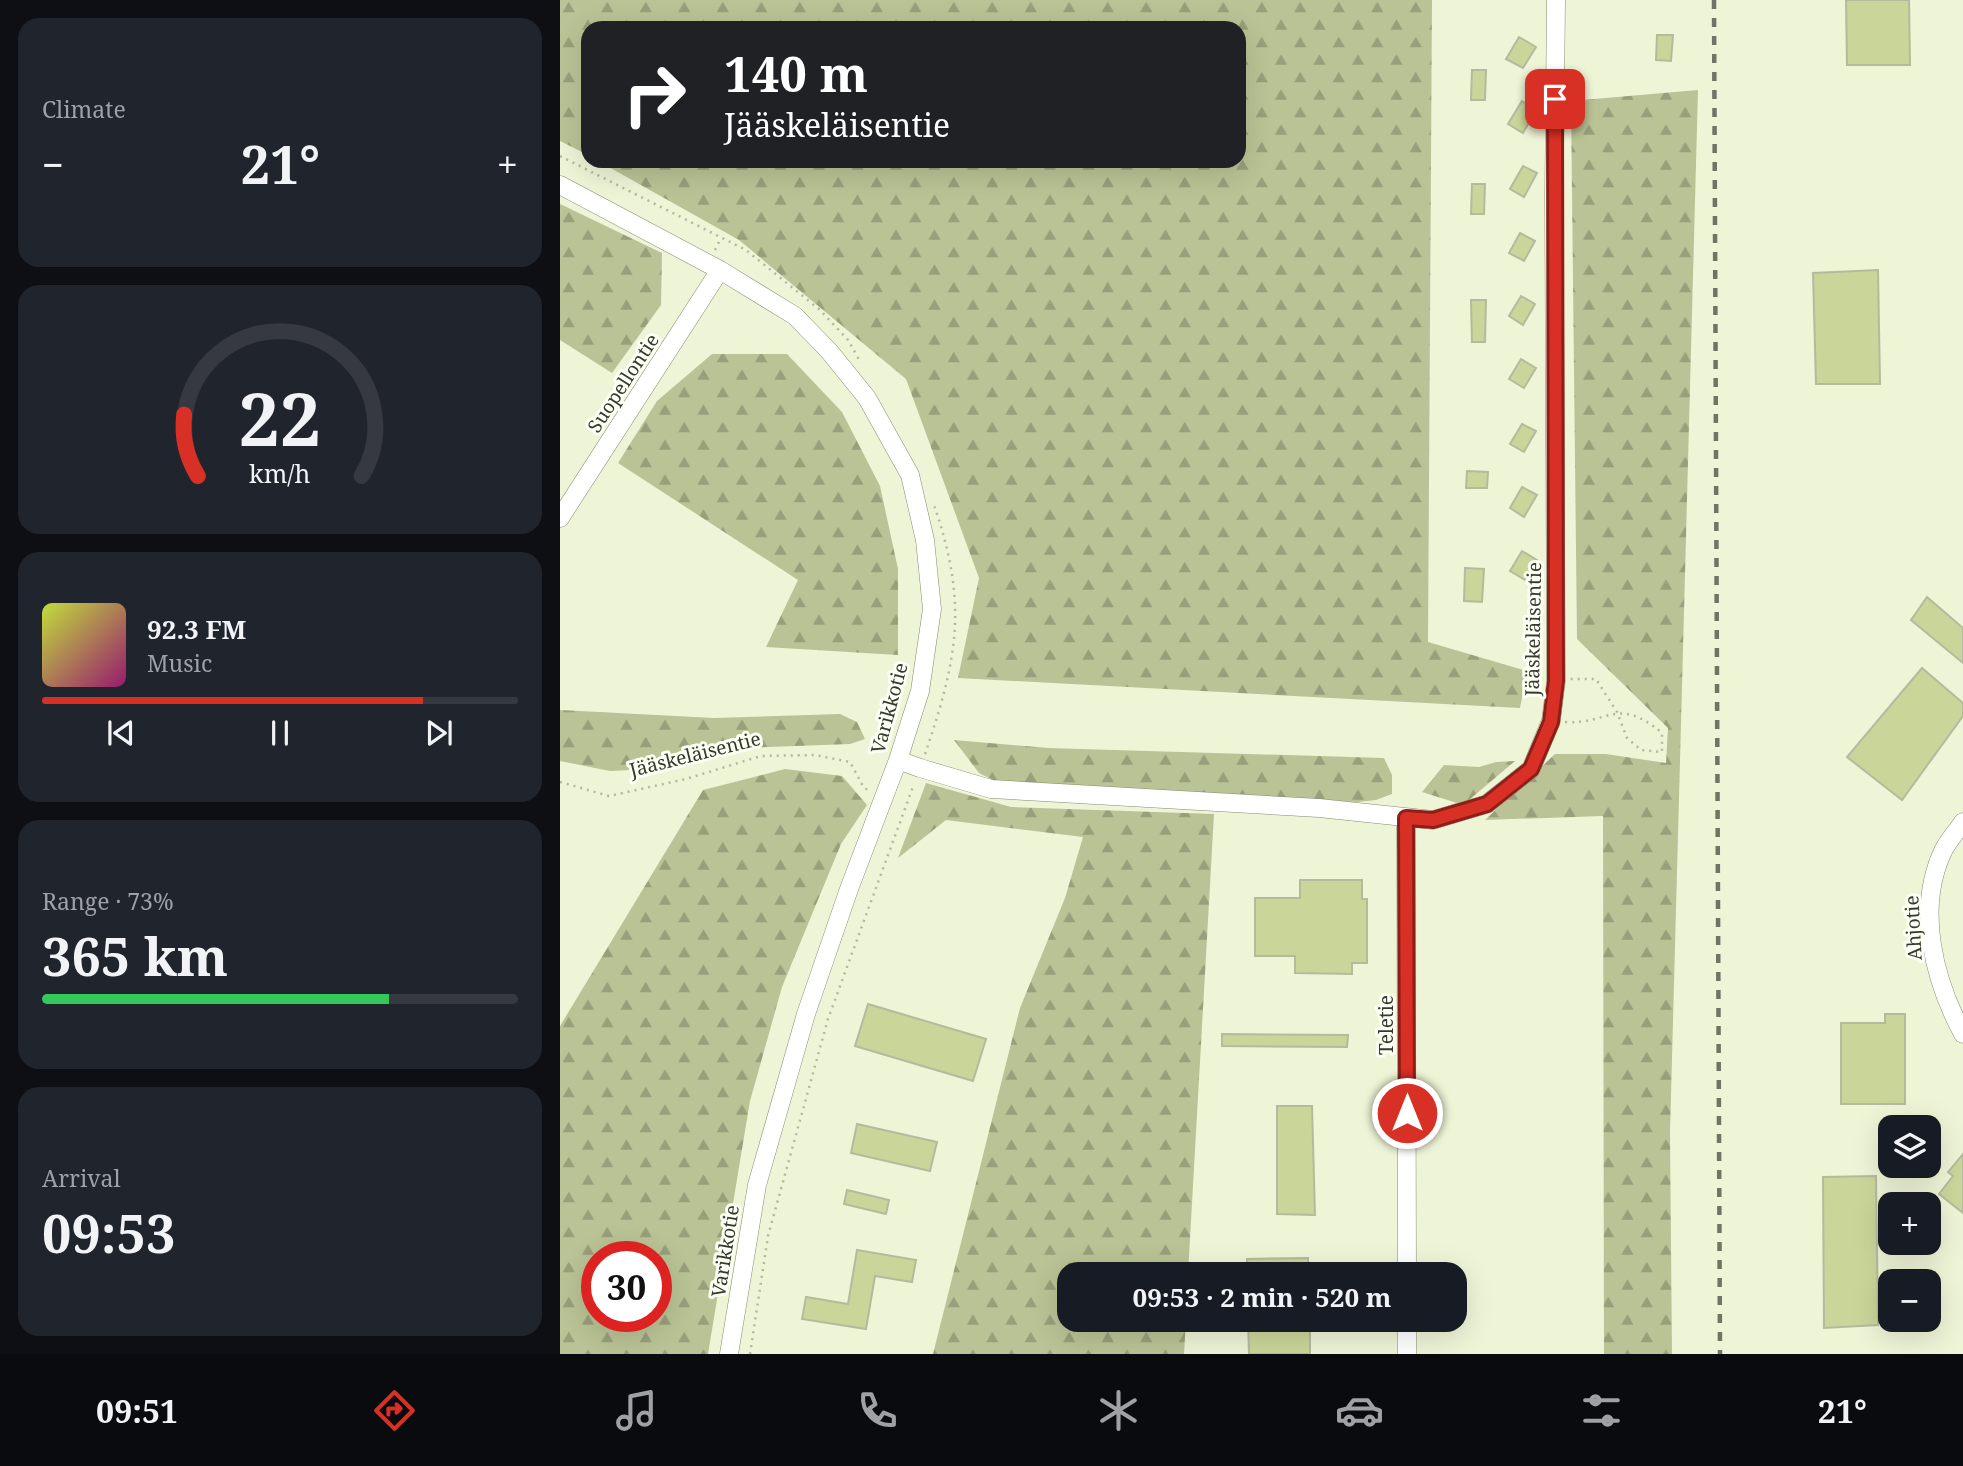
<!DOCTYPE html>
<meta charset="utf-8">
<style>
body{margin:0;font-family:"Noto Serif",serif;background:#20242c;color:#f1f3f6;height:100vh;display:flex;flex-direction:column;font-size:26px;white-space:nowrap}
*{box-sizing:border-box;margin:0}
p{font-size:23px;color:#9ea1a6}
.icon{flex:none;width:38px;height:38px;fill:none;stroke:currentColor;stroke-width:2;stroke-linecap:round;stroke-linejoin:round}
.map{position:relative;flex:1;overflow:hidden}
.details{display:flex;flex-direction:column;gap:18px;padding:18px;background:#0d0f14;width:560px}
.details>*{flex:none}
.banner{position:absolute;left:21px;top:21px;width:665px;height:147px;border-radius:21px;box-shadow:0 7px 28px #0002;background:#202124;color:#fff;overflow:hidden}
.tools{position:absolute;left:1318px;top:1115px;display:grid;gap:14px}
.tools a{display:grid;place-items:center;width:63px;height:63px;border-radius:14px;background:#171b24;box-shadow:0 7px 28px #0002;font-size:35px}
.speed{position:absolute;left:21px;top:1241px;display:flex;gap:14px;font-size:35px;font-weight:700;text-align:center}
.speed>*{display:grid;place-content:center;width:91px;height:91px;border-radius:50%;background:#171b24;box-shadow:0 7px 28px #0002;line-height:1}
.speed .limit{border:10px solid #d22;background:#fff;color:#111}
.pin{position:absolute;display:grid;place-items:center;width:60px;height:60px;color:#fff;margin:-30px;border-radius:14px;box-shadow:0 4px 10px #0006}
.me{position:absolute;width:77px;margin:-38px;rotate:0deg;stroke-linejoin:round;filter:drop-shadow(0 0 5px #0008)}
.turn{display:flex;align-items:center;gap:24px;height:147px;padding:0 28px;font-size:32px}
.turn .icon{width:91px;height:91px;stroke-width:2.5}
.turn b{display:block;font-size:49px;line-height:60px}
.big{font-size:52px;font-weight:700;line-height:1.1}
.details .widget{flex:1;display:flex;flex-direction:column;justify-content:center;gap:10px;min-width:0;padding:0 24px;border-radius:21px;background:#20242c}
.details .dial{align-items:center;gap:0}
.dial svg{height:182px;overflow:visible;fill:none;stroke:#363941;stroke-width:7;stroke-linecap:round;text-anchor:middle}
.dial text{fill:#f1f3f6;stroke:none}
.song{display:flex;align-items:center;gap:21px}
.cover{width:84px;height:84px;border-radius:10px;background:linear-gradient(135deg,hsl(70 70% 55%),hsl(320 70% 35%))}
.played{height:7px;border-radius:4px;background:linear-gradient(90deg,#d93025 80%,#363941 80%)}
.keys{display:flex;justify-content:space-around;direction:ltr}
.heat{display:flex;justify-content:space-between;align-items:center;font-size:38px;direction:ltr}
.charge{height:10px;border-radius:5px;background:linear-gradient(90deg,#34c759 73%,#363941 0)}
.trip{position:absolute;left:497px;top:1262px;width:410px;height:70px;border-radius:21px;background:#171b24;box-shadow:0 7px 28px #0002;font-weight:700;line-height:70px;text-align:center}
.tab-bar{display:flex;height:112px;justify-content:space-around;align-items:center;background:#090b0e;color:#9ea1a6}
.tab-bar .icon{width:49px;height:49px}
.tab-bar .selected{color:#d93025}
.tab-bar b{font-size:32px;color:#f1f3f6}
main{display:flex;flex:1;min-height:0}
.map>svg:first-child{display:block}
</style>
<main>
<section class="details">
<div class="widget"><p>Climate</p>
<div class="heat"><a>−</a><b class="big">21°</b><a>+</a></div>
</div>
<div class="widget dial"><svg viewBox="0 0 100 80">
<path d="M14 69A42 42 0 1 1 86 69"/>
<path d="M14 69A42 42 0 0 1 8 42" stroke="#d93025"/>
<text x="50" y="56" font-size="32" font-weight="700">22</text>
<text x="50" y="72" font-size="11">km/h</text>
</svg></div>
<div class="widget">
<div class="song"><i class="cover"></i><div><b>92.3 FM</b><p>Music</p></div></div>
<div class="played"></div>
<div class="keys"><svg class="icon" aria-label="previous" viewBox="0 0 24 24"><path d="M18 5L8 12l10 7zM5 5v14"/></svg><svg class="icon" aria-label="pause" viewBox="0 0 24 24"><path d="M8 5v14M16 5v14"/></svg><svg class="icon" aria-label="next" viewBox="0 0 24 24"><path d="M6 5l10 7-10 7zM19 5v14"/></svg></div>
</div>
<div class="widget"><p>Range · 73%</p><b class="big">365 km</b><div class="charge"></div></div>
<div class="widget"><p>Arrival</p><b class="big">09:53</b></div>
</section>
<div class="map">
<svg width="1403" height="1354" viewBox="0 0 1403 1354">
<defs>
<pattern id="forest-firs" width="22" height="20" patternUnits="userSpaceOnUse" patternTransform="scale(1.75)"><rect width="22" height="20" fill="#bac395"/><path d="M5 1l3.5 6h-7zM16 11l3.5 6h-7z" fill="#989f7a"/></pattern>
</defs>
<rect width="100%" height="100%" fill="#eef4d6"/>
<path fill="url(#forest-firs)" fill-rule="evenodd" d="M0 0H872L868 642 967 671 960 708 398 678 419 578 346 379 179 240 38 161H679V28H28V155L0 141Z
M1138 90 1110 1133 1112 1354H1044L1043 816 925 820 995 754H1046L1106 763 1108 728 1017 639 1011 101Z
M0 204 102 253 101 305 52 373 0 340Z
M152 354H227L282 412 320 486 338 569V655L206 647 238 580 58 463 97 401Z
M0 710 154 718 280 714 297 722 305 739 290 744 155 749 109 768 50 771 0 761Z
M394 740 488 748 824 758 832 775V794L816 800 798 802 451 789 419 773Z
M955 761 909 800 897 803 862 792 884 765 919 767 936 762Z
M225 769 282 776 307 805 281 844 222 987 190 1101 148 1354H0V1026L143 790ZM37 1256H96V1316H37Z
M366 783 451 807 654 814 628 1274H509V1320H626L624 1354H373L460 1008 505 898 523 837 386 820 338 858Z"/>
<path fill="#cad599" stroke="#b4ba9e" stroke-width="2" d="M1286 0H1349L1350 65H1287Z
M1097 35H1113L1111 61 1096 60Z
M959 37 976 47 963 68 946 59Z
M912 70H926L925 100H911Z
M962 101 976 110 963 133 948 124Z
M963 166 977 173 964 197 950 189Z
M912 184H925L924 214H911Z
M960 233 975 241 964 261 949 253Z
M1318 270 1320 384H1256L1253 273Z
M961 296 975 304 963 325 949 316Z
M911 300H926L925 342H912Z
M961 359 976 368 964 388 949 379Z
M962 424 976 431 964 452 950 444Z
M907 471 928 472 927 488H906Z
M962 487 977 495 964 517 950 508Z
M962 551 977 560 965 580 950 571Z
M905 568 924 569 922 602 904 601Z
M1367 597 1403 628V663L1351 620Z
M1362 668 1403 703V716L1342 800 1287 757Z
M740 880H802V899H807V963H792V974L735 973V956H695V898H740Z
M308 1004 426 1039 413 1081 295 1046Z
M1325 1014H1345V1104H1281V1023H1325Z
M662 1034 788 1035 787 1047 662 1046Z
M717 1106H752L755 1215 717 1214Z
M297 1124 377 1142 370 1171 291 1153Z
M1403 1154V1213L1379 1194 1393 1176 1388 1172Z
M1316 1176 1318 1325 1264 1328 1263 1177Z
M287 1190 329 1200 326 1214 284 1204Z
M297 1250 356 1260 352 1282 315 1276 306 1329 242 1319 246 1297 288 1304Z
M748 1258V1274H687V1259Z
M688 1320H750V1354H689Z"/>
<g fill="none" stroke-linecap="round" stroke-linejoin="round">
<defs>
<path id="minor" d="M0 185 160 270 235 316 269 351 307 398 350 475 365 540 372 609 360 691 338 760 289 889 246 1014 197 1185 169 1354
M0 518 160 270
M338 760 360 768 431 789 759 808 873 820 927 804 971 769 991 721 996 681 994 197 996 0
M846 818 847 1274
M1403 822C1397 831 1389 840 1384 849 1355 908 1374 980 1403 1034
M847 1320V1354"/>
</defs>
<use href="#minor" stroke="#868b70" stroke-width="19"/>
<path stroke="#b2b79f" stroke-width="2.5" stroke-dasharray="2 5" stroke-linecap="butt" d="M0 156 186 250 260 310 288 340 301 363
M155 250 161 238
M1005 722C1048 725 1057 695 1102 733V752L1081 750 1067 738 1057 712 1036 679H1010
M365 754C381 707 397 657 395 606 394 572 385 537 374 505
M0 782 49 796 126 779 201 756 255 755 290 762 304 788 309 790
M190 1354 208 1236 268 1019 354 784"/>
<use href="#minor" stroke="#fff" stroke-width="18"/>
<path stroke="#707463" stroke-width="4.5" stroke-dasharray="9 9" stroke-linecap="butt" d="M1154 0 1160 1354"/>
</g>
<g fill="none" stroke-linecap="round" stroke-linejoin="round">
<defs>
<path id="route" d="M847 1113 846 818 873 820 927 804 971 769 991 722 996 681 995 99"/>
</defs>
<use href="#route" stroke="#8d1f18" stroke-width="18"/>
<use href="#route" stroke="#d93025" stroke-width="12"/>
</g>
<g text-anchor="middle" dominant-baseline="central" stroke-width="6" stroke-linejoin="round" paint-order="stroke">
<g font-size="19" fill="#37392e" stroke="#fcfff3">
<text transform="translate(63 383) rotate(-57)">Suopellontie</text>
<text transform="translate(973 629) rotate(-89)">Jääskeläisentie</text>
<text transform="translate(329 708) rotate(-75)">Varikkotie</text>
<text transform="translate(135 754) rotate(-14)">Jääskeläisentie</text>
<text transform="translate(1353 928) rotate(-93)">Ahjotie</text>
<text transform="translate(826 1025) rotate(-90)">Teletie</text>
<text transform="translate(165 1251) rotate(-81)">Varikkotie</text>
</g>
</g>
</svg>
<div class="tools">
<a><svg class="icon" aria-label="layers" viewBox="0 0 24 24"><path d="M12 4l9 5-9 5-9-5zM3 14l9 5 9-5"/></svg></a>
<a>+</a>
<a>−</a>
</div>
<div class="speed"><div class="limit">30</div></div>
<div class="pin" style="left:995px;top:99px;background:#d93025"><svg class="icon" aria-label="arrive" viewBox="0 0 24 24"><path d="M6 21V4h12l-3 4 3 4H6"/></svg></div>
<svg class="me" style="left:847px;top:1113px" viewBox="-20 -20 40 40"><circle r="17" fill="#d93025" stroke="#fff" stroke-width="3"/><path d="M0-11L8 9 0 5-8 9z" fill="#fff"/></svg>
<div class="trip">09:53 · 2 min · 520 m</div>
<div class="banner">
<div class="turn"><svg class="icon" aria-label="right" viewBox="0 0 24 24"><path d="M7 20v-9h11M14 6l5 5-5 5"/></svg><div><b>140 m</b>Jääskeläisentie</div></div>
</div>
</div>
</main>
<nav class="tab-bar">
<b>09:51</b>
<svg class="icon selected" aria-label="directions" viewBox="0 0 24 24"><path d="M12 3l9 9-9 9-9-9zM9 14v-3h6M13 9l2 2-2 2"/></svg>
<svg class="icon" aria-label="music" viewBox="0 0 24 24"><path d="M9 18V5l10-2v13"/><circle cx="6" cy="18" r="3"/><circle cx="16" cy="16" r="3"/></svg>
<svg class="icon" aria-label="phone" viewBox="0 0 24 24"><path d="M5 4h4l2 5-3 2q2 4 5 5l2-3 5 2v4C11 20 4 13 5 4z"/></svg>
<svg class="icon" aria-label="climate" viewBox="0 0 24 24"><path d="M12 3v18M4 7l16 10M4 17L20 7"/></svg>
<svg class="icon" aria-label="car" viewBox="0 0 24 24"><path d="M5 17H2v-5l4-1 3-4h7l3 4 3 1v5h-3M9 17h6M6 11h13"/><circle cx="7" cy="17" r="2"/><circle cx="17" cy="17" r="2"/></svg>
<svg class="icon" aria-label="filters" viewBox="0 0 24 24"><path d="M4 7h16M4 17h16"/><circle cx="9" cy="7" r="2"/><circle cx="15" cy="17" r="2"/></svg>
<b>21°</b>
</nav>
